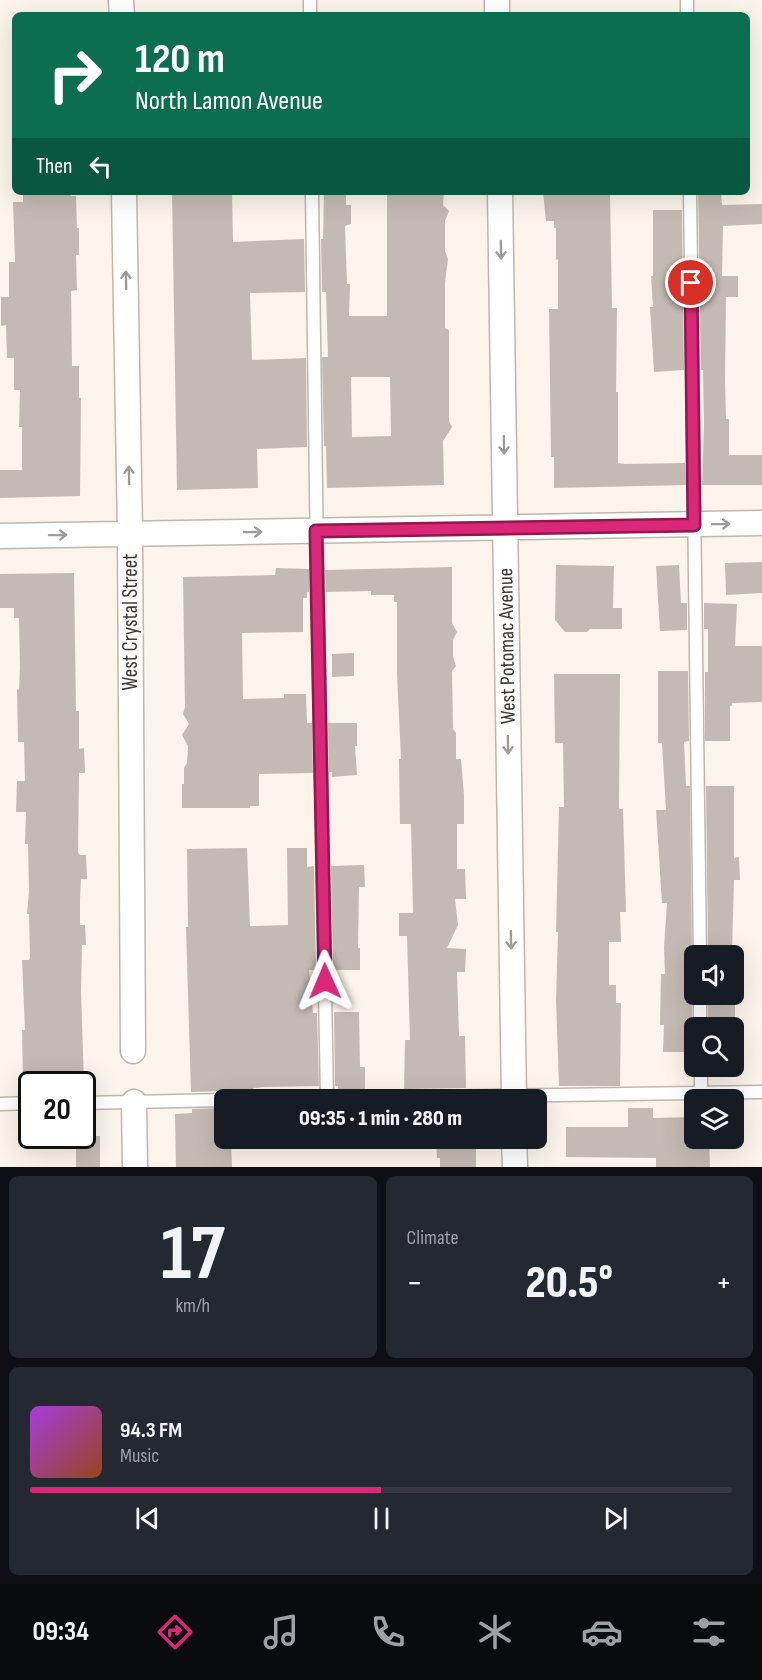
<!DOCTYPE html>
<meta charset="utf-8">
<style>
body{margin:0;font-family:"Sofia Sans Condensed",sans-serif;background:#242831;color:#f1f3f6;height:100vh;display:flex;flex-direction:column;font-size:22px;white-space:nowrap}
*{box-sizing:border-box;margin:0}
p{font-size:20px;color:#9ea1a6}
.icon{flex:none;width:33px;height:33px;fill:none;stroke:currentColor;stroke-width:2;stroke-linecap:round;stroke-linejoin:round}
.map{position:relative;height:1167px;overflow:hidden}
.sheet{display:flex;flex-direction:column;gap:9px;padding:9px;background:#0d0f14;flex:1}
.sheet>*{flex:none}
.banner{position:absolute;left:12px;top:12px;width:738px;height:183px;border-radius:9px;box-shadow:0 6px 24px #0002;background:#0b6e4f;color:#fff;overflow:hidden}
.controls{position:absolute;left:684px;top:945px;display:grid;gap:12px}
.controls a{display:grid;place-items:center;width:60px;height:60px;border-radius:9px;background:#171b24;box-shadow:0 6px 24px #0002;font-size:30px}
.speed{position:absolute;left:18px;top:1071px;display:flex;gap:12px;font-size:30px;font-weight:700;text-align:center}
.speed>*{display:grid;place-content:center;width:78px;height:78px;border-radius:50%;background:#171b24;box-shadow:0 6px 24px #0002;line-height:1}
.speed .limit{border:3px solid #111;border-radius:9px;background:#fff;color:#111}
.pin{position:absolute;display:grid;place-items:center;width:51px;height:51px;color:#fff;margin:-26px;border:3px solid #fff;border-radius:50%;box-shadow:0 2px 6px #0007}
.me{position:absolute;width:66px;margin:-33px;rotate:359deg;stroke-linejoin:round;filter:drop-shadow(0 0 4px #0008)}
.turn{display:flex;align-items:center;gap:21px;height:126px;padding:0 24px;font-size:27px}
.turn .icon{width:78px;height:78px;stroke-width:2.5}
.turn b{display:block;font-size:42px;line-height:51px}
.then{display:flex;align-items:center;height:57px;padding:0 24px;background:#0003;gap:12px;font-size:22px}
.big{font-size:45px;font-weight:800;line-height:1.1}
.sheet .widget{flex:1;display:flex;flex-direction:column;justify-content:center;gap:9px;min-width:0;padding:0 21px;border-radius:9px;background:#242831}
.sheet .dial{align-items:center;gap:0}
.dial b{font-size:78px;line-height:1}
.song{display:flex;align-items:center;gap:18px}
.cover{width:72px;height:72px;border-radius:9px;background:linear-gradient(135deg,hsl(280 70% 55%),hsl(20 70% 35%))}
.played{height:6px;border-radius:3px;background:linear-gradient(90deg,#db2777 50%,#363941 50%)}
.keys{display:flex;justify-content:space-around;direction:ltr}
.heat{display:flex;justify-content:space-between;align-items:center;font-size:33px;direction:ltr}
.sheet .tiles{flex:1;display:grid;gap:9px;grid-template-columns:1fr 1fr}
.widget:last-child{grid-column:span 2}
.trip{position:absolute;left:214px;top:1089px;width:333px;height:60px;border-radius:9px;background:#171b24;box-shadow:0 6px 24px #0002;font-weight:800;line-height:60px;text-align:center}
.tab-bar{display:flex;height:96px;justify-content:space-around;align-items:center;background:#090b0e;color:#9ea1a6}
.tab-bar .icon{width:42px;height:42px}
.tab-bar .current{color:#db2777}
.tab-bar b{font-size:27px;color:#f1f3f6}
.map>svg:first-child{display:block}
</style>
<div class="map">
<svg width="762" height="1167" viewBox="0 0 762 1167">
<rect width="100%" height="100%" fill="#fbf4ea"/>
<path fill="#c3bab3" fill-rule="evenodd" d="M172 192H232L233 242 304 239 305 292 250 293 252 360 306 358 307 447 257 449 258 488 177 490Z
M324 192H346V205H351V224L345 226 347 284H350L349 316H387V192H444L443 205 449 211 445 221V251L448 259 445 283V328L449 330V421L452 427 443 441 444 485 327 488 326 446H324L322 357H328L326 292H322L321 239H323ZM351 377H390L391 436 352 437Z
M543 192H610L612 308H617L616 392H618V463L625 464 685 463 686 485 554 488V457H551L549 309H558V259L556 260V228H554V221H546Z
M698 192H721L722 205 762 204V224L723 226 722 276H738V297H726L725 379 726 419H729V455H762V485H702L704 423 703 370H701Z
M71 194V196H76L77 228H79V255H76L77 290 71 291 72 366H79V398H81L80 496 0 498V470H22V427H19L20 390H14V358H7L6 325 1 326V297H9V262H15L13 202H23V195Z
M653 210H682L684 370 654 372 650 307H653L651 276H653Z
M762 562V593L726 595 725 563Z
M556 565 614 566 613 608H622V629H590L587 632H565L555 620Z
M679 565 681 603H687V630L660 631 656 566Z
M452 567V623L457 632 453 640V656L456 666 452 671 453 729 456 733V759H461L464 795V824H457V869H465L466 899H455L458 925 447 948 466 949 465 972H457L459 1036H465L466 1088 404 1089 405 1040H410L407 936H399V913H413L411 824H400L399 759H401L397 674V602H394V595H371V591L326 592 325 570Z
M276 568 309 569V592H307V598H303V632L242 633 243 699 284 698V694H306L307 723H312L313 773 259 774V806H250V808H182V784H184V768L187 763 188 746 182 735 189 724 183 714 185 707 183 577 275 575Z
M74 573 76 711H79V749L84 748 85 773H79L78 852 80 855H86L87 879H81L80 899V925H85L86 945H82L81 991 84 1084H23L22 1030H25L22 960H29L30 958 29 914H27L29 891 28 844H25L26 812H16L17 781H25L24 742H18L17 689 19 690 20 668 19 618H14V608H0V574Z
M704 603 737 604 735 646H762V702L732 703V706H730V741H705V672H708V629H704Z
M354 653V676L332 677V654Z
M658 671H688L689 741 684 742 686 786H690L692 950H685L688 997H692V1019H686V1052H663L664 1025H660L661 974H665L664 947 667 903H662L656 810H666L662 743H658Z
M554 674H620L619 809H623L626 912H620L621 942H609V985H616V1003H621L620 1086H559L556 1000 558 932H556L559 807H564L563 743H555Z
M328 723H357V746H355L357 775 332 777V772H329Z
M706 786H734V858L739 857 740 880H734L732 951 708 950Z
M247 848 250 926 288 925 287 848H307V867L314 866 316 970H309L313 1013H317L319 1086 265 1087 253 1088 254 1090 191 1092 186 927H188L187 849Z
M364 865 365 887H359L358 948H360V970H333L331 866Z
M708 997H735V1019H708Z
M334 1012H359L360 1067H365V1089H338V1086H335Z
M225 1108V1138H231L232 1167H176L175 1114 192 1113V1109Z
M628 1108H653V1118L694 1117V1138H709L710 1167H656V1158L566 1157V1127H628Z
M76 1136H100V1167H76Z
M436 1138H476V1167H440V1158H437Z"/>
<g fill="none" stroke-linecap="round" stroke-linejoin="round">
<defs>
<path id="lane" d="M310 0V15
M687 0V15
M312 192 317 562 327 1098
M690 192 700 956
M700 994V1028
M701 1066V1093
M236 1100 762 1092
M82 1103 225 1100
M0 1104 32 1103"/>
<path id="street" d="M121 0 122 15
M497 0V15
M124 192 130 534 133 1051
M500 192 514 1100
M0 536 762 523
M134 1102 135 1167
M514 1138 515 1167"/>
</defs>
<use href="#lane" stroke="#bdb7ae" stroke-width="15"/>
<use href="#street" stroke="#bdb7ae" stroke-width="27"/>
<use href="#lane" stroke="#fff" stroke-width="12"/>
<use href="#street" stroke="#fff" stroke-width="24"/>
</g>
<defs><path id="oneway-shaft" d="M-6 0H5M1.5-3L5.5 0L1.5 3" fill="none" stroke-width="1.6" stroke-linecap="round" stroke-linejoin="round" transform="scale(1.5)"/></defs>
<g stroke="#9e9c9a">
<use href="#oneway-shaft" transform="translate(501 250) rotate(89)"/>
<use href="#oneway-shaft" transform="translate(126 280) rotate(-91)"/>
<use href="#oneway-shaft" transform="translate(504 445) rotate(89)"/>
<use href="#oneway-shaft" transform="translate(129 475) rotate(-91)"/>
<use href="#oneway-shaft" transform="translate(721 524) rotate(-1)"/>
<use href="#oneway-shaft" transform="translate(253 532) rotate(-1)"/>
<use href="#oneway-shaft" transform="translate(58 535) rotate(-1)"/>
<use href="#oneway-shaft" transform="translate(508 745) rotate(89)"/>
<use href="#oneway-shaft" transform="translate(511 940) rotate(89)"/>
</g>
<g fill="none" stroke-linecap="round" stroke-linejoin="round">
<defs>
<path id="route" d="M325 981 316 531 694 525 691 283"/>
</defs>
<use href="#route" stroke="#8e194d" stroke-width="15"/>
<use href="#route" stroke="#db2777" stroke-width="10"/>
</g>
<g text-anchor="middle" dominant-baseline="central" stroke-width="5" stroke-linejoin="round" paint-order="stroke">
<g font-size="21" fill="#3d3a36" stroke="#fff">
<text transform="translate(130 622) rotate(-90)">West Crystal Street</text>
<text transform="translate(507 646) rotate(-91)">West Potomac Avenue</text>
</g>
</g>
</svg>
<div class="controls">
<a><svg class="icon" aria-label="sound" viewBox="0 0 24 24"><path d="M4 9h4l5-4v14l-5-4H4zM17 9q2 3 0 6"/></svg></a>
<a><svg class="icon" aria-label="search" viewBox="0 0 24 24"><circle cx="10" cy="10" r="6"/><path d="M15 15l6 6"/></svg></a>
<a><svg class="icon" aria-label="layers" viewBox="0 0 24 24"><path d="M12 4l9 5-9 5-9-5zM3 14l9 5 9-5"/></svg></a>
</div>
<div class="speed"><div class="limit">20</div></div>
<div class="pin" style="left:691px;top:283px;background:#d93025"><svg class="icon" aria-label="arrive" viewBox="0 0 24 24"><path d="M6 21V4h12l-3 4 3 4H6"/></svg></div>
<svg class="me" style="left:325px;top:981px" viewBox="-20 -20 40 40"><path d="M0-17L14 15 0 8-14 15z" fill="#db2777" stroke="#fff" stroke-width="4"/></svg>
<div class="trip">09:35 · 1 min · 280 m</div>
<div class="banner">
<div class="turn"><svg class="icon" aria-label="right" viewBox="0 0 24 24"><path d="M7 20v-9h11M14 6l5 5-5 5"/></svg><div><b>120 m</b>North Lamon Avenue</div></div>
<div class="then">Then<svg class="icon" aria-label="left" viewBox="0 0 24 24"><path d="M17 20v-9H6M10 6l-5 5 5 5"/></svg></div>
</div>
</div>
<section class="sheet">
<div class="tiles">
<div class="widget dial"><b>17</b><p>km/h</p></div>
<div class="widget"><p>Climate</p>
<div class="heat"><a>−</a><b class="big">20.5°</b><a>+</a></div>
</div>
<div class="widget">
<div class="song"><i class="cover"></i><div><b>94.3 FM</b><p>Music</p></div></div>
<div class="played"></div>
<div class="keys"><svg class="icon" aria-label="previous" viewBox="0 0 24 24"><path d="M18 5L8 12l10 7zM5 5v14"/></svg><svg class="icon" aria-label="pause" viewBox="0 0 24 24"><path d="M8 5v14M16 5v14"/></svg><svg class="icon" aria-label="next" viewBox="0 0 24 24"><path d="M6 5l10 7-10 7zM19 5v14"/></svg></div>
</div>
</div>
</section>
<nav class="tab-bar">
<b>09:34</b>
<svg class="icon current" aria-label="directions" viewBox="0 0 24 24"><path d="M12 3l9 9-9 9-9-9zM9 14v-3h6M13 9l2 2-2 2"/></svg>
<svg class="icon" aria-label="music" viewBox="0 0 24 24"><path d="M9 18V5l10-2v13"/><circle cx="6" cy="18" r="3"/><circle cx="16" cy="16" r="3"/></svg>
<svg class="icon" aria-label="phone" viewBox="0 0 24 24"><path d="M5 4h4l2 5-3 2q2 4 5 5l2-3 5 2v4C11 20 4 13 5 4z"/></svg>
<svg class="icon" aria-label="climate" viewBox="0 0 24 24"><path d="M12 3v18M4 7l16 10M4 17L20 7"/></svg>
<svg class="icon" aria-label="car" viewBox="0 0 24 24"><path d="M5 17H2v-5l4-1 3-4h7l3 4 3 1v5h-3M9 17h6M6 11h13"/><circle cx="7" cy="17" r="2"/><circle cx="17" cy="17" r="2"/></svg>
<svg class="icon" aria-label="filters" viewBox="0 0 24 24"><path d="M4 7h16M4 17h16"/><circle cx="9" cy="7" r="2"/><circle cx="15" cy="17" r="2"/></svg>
</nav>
